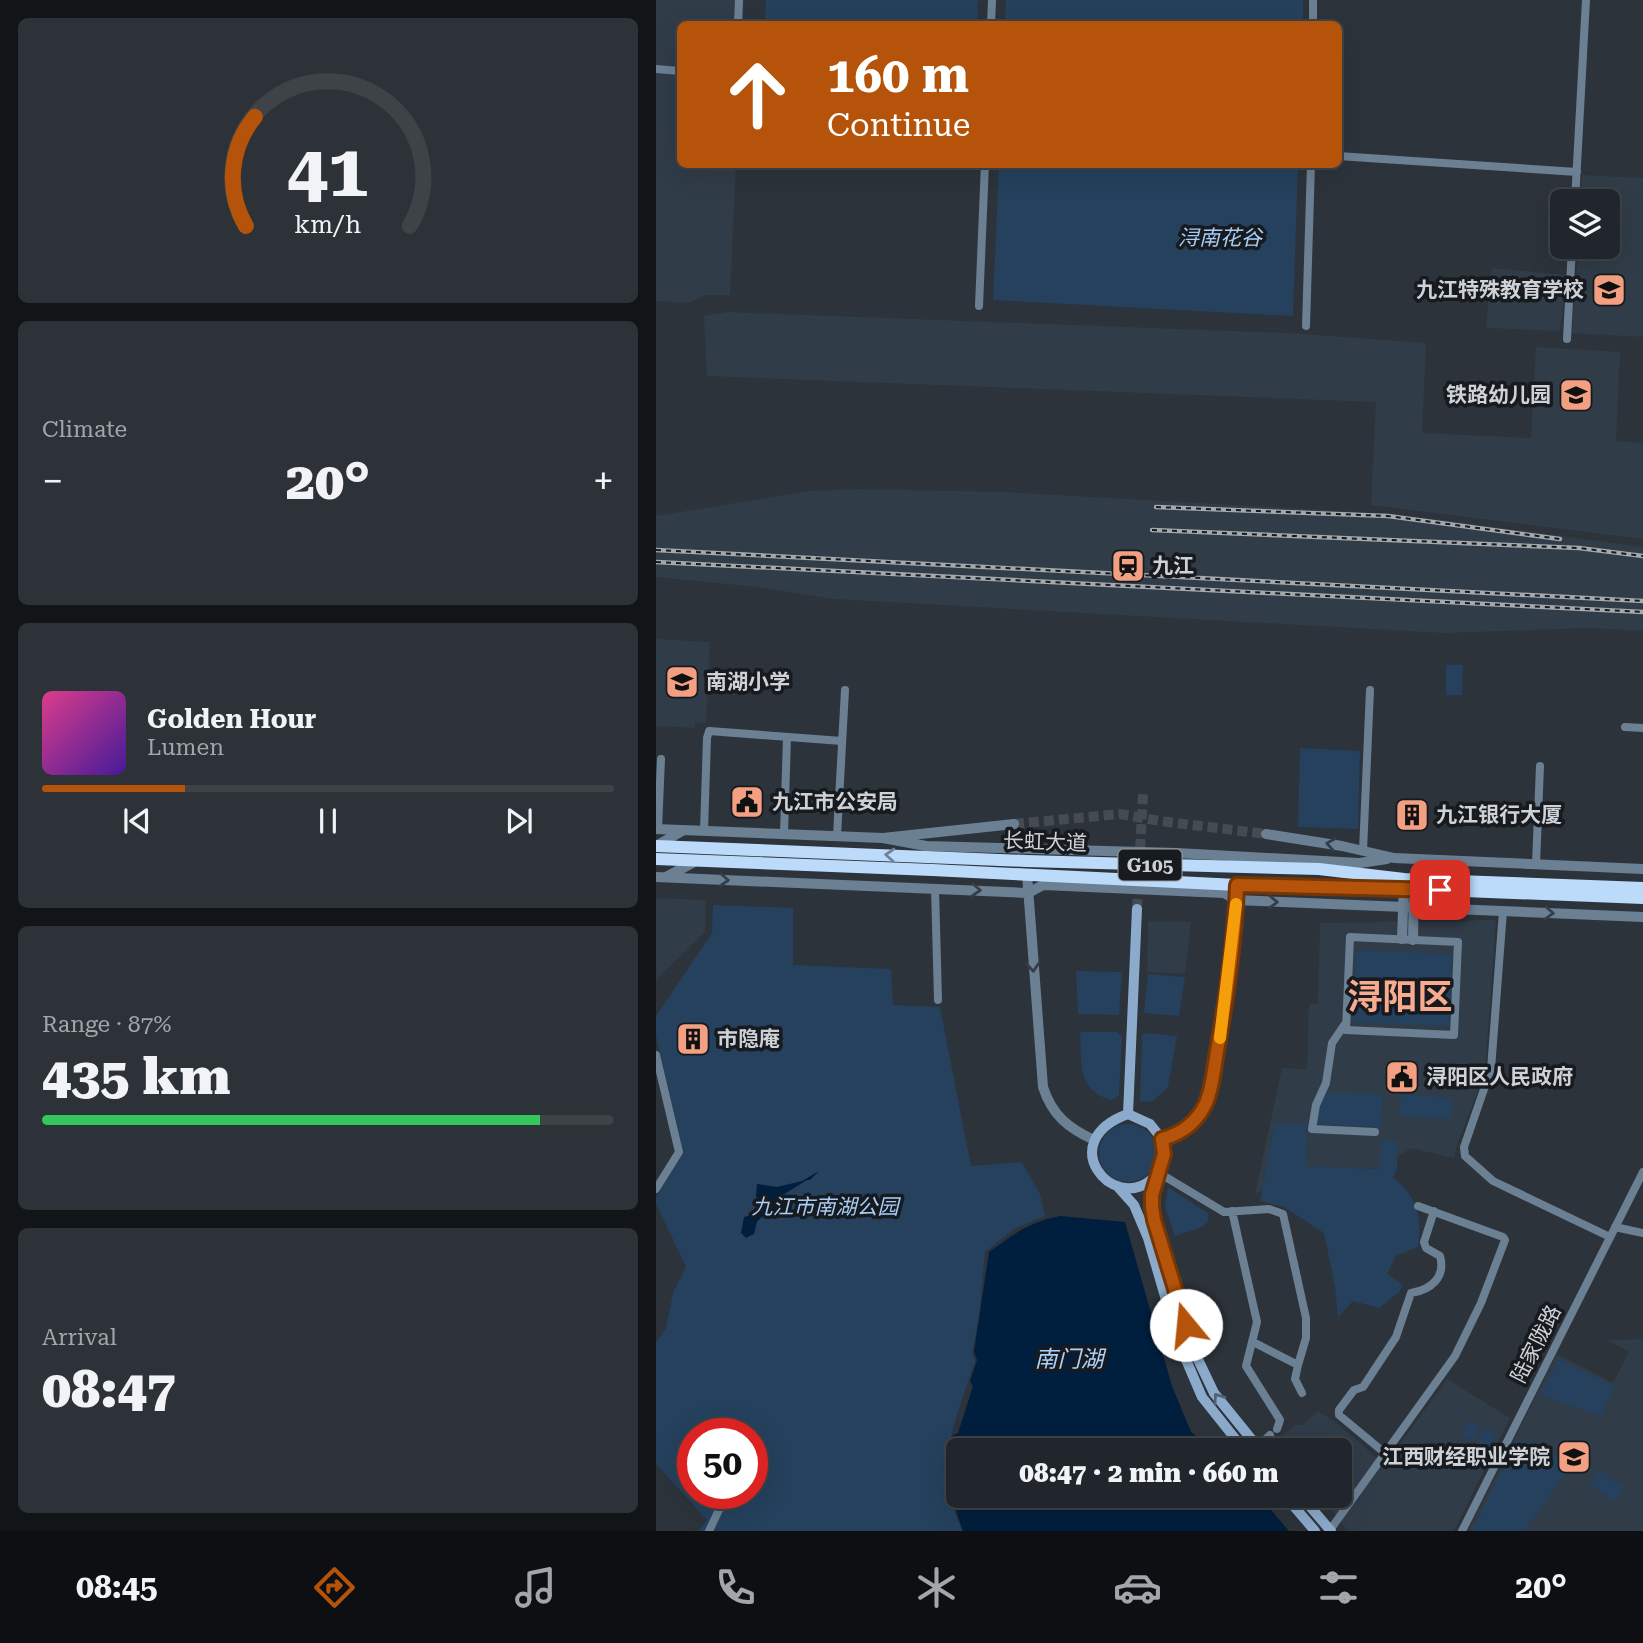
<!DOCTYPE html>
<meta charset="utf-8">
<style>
body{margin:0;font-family:"Roboto Serif","Noto Sans SC",serif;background:#2d3238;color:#f1f3f6;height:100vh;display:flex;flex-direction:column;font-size:26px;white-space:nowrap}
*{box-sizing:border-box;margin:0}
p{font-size:23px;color:#a2a5a9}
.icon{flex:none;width:38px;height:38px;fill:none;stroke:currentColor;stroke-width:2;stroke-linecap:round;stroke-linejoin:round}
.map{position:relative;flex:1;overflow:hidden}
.details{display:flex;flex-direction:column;gap:18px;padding:18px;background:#121518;width:656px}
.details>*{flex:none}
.hud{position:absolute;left:21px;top:21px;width:665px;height:147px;border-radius:10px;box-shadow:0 7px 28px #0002,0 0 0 2px #3e4348;background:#b45309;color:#fff;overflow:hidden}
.tools{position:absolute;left:894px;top:189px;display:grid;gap:14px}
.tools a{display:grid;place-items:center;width:70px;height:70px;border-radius:10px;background:#21262c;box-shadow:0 7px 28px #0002,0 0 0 2px #3e4348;font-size:35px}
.speed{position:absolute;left:21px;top:1418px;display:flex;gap:14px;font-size:35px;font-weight:700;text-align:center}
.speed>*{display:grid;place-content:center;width:91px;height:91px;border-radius:50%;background:#21262c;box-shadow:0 7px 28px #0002,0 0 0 2px #3e4348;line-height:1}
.speed .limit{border:10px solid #d22;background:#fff;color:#111}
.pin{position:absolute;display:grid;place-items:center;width:60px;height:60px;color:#fff;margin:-30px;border-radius:14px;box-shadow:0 4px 10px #0006}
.me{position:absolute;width:77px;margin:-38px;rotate:343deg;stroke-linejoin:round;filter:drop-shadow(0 0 5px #0008)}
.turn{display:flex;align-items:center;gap:24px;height:147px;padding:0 35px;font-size:32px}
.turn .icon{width:91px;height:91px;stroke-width:2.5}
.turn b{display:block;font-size:49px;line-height:60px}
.big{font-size:52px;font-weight:800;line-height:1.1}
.details .tile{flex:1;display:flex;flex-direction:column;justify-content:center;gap:10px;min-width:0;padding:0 24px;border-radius:10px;background:#2d3238}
.details .dial{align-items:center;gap:0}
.dial svg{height:182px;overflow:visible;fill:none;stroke:#3e4348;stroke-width:7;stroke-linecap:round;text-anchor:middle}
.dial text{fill:#f1f3f6;stroke:none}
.song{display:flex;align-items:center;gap:21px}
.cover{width:84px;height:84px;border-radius:10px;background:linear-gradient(135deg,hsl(330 70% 55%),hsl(260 70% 35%))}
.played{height:7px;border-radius:4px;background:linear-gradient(90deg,#b45309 25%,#3e4348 25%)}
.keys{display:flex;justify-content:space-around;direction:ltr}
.heat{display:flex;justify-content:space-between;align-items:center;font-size:38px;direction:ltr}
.charge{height:10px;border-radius:5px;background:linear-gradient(90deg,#34c759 87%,#3e4348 0)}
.trip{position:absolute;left:290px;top:1438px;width:406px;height:70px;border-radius:10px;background:#21262c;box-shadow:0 7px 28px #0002,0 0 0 2px #3e4348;font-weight:800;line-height:70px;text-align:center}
.tab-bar{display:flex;height:112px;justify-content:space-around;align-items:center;background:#0d0f12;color:#a2a5a9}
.tab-bar .icon{width:49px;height:49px}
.tab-bar .selected{color:#b45309}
.tab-bar b{font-size:32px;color:#f1f3f6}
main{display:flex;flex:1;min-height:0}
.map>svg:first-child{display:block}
</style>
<main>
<section class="details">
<div class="tile dial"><svg viewBox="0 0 100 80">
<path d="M14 69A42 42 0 1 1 86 69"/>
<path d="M14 69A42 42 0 0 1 18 21" stroke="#b45309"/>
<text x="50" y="56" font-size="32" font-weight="700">41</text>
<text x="50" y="72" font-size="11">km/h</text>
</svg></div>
<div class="tile"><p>Climate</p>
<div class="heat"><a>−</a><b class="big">20°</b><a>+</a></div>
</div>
<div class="tile">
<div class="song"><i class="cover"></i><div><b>Golden Hour</b><p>Lumen</p></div></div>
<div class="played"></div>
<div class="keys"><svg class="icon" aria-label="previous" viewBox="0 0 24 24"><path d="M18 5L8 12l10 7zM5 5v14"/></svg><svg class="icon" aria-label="pause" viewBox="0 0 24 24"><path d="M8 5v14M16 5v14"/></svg><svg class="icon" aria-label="next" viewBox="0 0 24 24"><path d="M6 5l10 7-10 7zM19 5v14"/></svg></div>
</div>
<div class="tile"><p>Range · 87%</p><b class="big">435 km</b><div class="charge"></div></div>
<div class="tile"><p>Arrival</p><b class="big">08:47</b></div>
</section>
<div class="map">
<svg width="987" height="1531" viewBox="0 0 987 1531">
<rect width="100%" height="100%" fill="#2c333a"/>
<path fill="#303c48" d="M0 0H88L87 24H24V164L80 165 74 295H50L32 303 0 301Z
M926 175 987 178V337L916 333 922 247H952V201H924Z
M836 268 910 275 904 331 830 328Z
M71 312 632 333 770 343 766 433 875 438 880 347 964 352 960 441 987 443V539L715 505 720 402 51 376 48 316Z
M205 489 347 492 687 511 788 520 987 547V631L933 628 787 633 178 599 101 587 0 577V516L152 491Z
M0 639 54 642 50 723 39 722V728L0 726Z
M0 898 50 900 49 932 0 980Z
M840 920 829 1073 801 1145 798 1158 755 1148 724 1169 649 1166 599 1194 626 1068 651 1069 653 1004H662L664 923Z
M492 921 535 922 529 974 491 972Z
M987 1339V1531H812L901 1354 957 1383 973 1352 951 1340Z
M791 1379 854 1418 798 1531H692L664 1496H684V1451H626L619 1442 639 1425H646L662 1411 681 1423 729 1465Z"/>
<path fill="#25415d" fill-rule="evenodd" d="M110 0H322L321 24H109Z
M350 0H647V24H349Z
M343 165H642L637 316 337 300Z
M790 665H807L806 695H790Z
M644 748 704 751 702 829 642 827Z
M57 905 137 908V965L235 969 237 1005 284 1007 315 1166 366 1162 384 1194 389 1216 358 1229 329 1252 323 1317 316 1353 319 1361C306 1403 284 1449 293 1495 296 1507 302 1519 306 1531H42L51 1520 0 1464V1343L10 1328 17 1293 30 1267 0 1204V1198L27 1152 0 1036V1016L56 933ZM37 1433H96V1493H37Z
M700 950 796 954 793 1026 697 1022Z
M420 971 466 972 463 1015 422 1014Z
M492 974 529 977 523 1016 488 1013Z
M424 1032H461L466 1036 463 1096 455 1100C420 1090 426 1062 424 1032Z
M490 1033 521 1036 512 1087 496 1102 484 1101 486 1035Z
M669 1093 727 1094 725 1127 660 1124 664 1104Z
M745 1094 797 1098 795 1119 743 1116Z
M443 1153a29 29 0 1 1 58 0a29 29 0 1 1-58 0Z
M619 1124H651L650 1166 724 1169 725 1140 741 1141V1169L737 1178C761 1195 767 1219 762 1247L740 1256 731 1274 747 1285 743 1292 723 1308 697 1301 682 1317 679 1287 668 1233 628 1207 604 1201Z
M512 1187 552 1213V1222L544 1228 519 1236 509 1207Z
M903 1359 959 1387 945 1416 887 1396 886 1391Z
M813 1420 824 1426 818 1439 813 1440 806 1436Z
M828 1428 840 1434 833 1449 824 1445 822 1440Z
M860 1441H870L918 1463 868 1531H816Z
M944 1470 968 1488 958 1502 933 1484Z"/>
<path fill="#001e3d" d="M163 1171 154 1180H151L122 1198 120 1208 113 1209 101 1222 98 1234 90 1238 85 1233 88 1217 96 1215 104 1204 100 1196 101 1184 121 1187 146 1181Z
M404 1216 469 1222 516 1386 535 1432 557 1451H303V1496H603L633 1531H307C294 1496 289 1474 296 1436L302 1433 317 1386 314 1381 321 1360 318 1352 333 1252C358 1234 373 1222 404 1216Z"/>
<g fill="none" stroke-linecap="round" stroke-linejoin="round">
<path stroke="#444b52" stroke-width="10" stroke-dasharray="10 5" stroke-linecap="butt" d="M358 824 464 814 504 821 610 834"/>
<path stroke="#444b52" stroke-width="10" stroke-dasharray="10 5" stroke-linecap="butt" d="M481 909 487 794"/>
<path stroke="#6c8094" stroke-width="8" d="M82 24 83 0
M335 24 336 0
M657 24V0
M0 69 24 71
M682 156 921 172
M919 201 930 0
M323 306 329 164
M650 326 655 164
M911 339 916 247
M969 727 987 728
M2 829 5 759
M48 831 51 738 53 731 186 741
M128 834 131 737
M181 836 189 690
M707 851 714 690
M880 864 884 766
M279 888 282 1000
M847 911 835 1069 808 1147 809 1156 837 1181 954 1237
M694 937 802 942 798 1035 690 1030Z
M689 1024 676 1043 670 1083 660 1105 656 1129 719 1132
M0 1055 23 1152 0 1189
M503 1173 568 1212 613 1209 627 1214 650 1318V1338L642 1365 597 1342
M576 1211 601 1322 590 1366 624 1420 621 1429
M959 1227 987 1233
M642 1365 639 1379 646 1393
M601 1447 614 1435
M730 1454 683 1415V1410L698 1390 707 1387 740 1337 755 1293C775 1290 790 1277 784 1256L770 1248 768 1242 778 1211
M674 1530 799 1356 825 1303 849 1240 847 1237 762 1206
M53 1531 70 1495
M806 1531 987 1172"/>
<path stroke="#6c8094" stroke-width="10" d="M0 829 227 838 358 824
M610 834 686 846 738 858 987 869
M227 838 270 846 521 853 703 863
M0 846 28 830
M697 864 731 859
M371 874 387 1087C396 1115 412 1128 438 1140
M0 877 372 893 387 885 568 893 580 900 987 917
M10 877 40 861
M746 939 748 883
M757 940 758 884
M506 1139C525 1134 541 1122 550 1103 557 1087 558 1068 561 1051 571 996 579 940 581 885"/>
<path stroke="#8cabcc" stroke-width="10" d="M472 1114 481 909
M506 1166C503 1170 500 1176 496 1179 457 1214 397 1141 472 1114L494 1124 506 1139 508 1154 496 1195 498 1220 538 1351 558 1393 605 1451
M461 1186 478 1205 492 1238 522 1341 546 1397 589 1451
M629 1496 659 1531
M645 1496 675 1531"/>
<path stroke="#bcdafa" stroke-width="12" d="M0 846 370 861 663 869 748 879 987 888
M0 859 276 870 581 885 758 889 987 898"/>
<defs>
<path id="rail" d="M500 507 732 516 904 539
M496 530 923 548 987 556
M0 550 987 601
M0 562 987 612"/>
</defs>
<use href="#rail" stroke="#a4a9ae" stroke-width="4.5"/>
<use href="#rail" stroke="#171a1e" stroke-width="2" stroke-dasharray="5" stroke-linecap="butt"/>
</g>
<defs><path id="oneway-chevron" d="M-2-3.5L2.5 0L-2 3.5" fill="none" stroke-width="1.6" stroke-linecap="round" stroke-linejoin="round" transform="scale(1.75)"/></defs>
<g stroke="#353e47">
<use href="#oneway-chevron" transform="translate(675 844) rotate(-171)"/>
<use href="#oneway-chevron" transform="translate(68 880) rotate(3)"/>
<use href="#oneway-chevron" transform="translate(320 890) rotate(3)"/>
<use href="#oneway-chevron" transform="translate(617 902) rotate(2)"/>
<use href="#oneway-chevron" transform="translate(893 913) rotate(3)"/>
<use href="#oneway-chevron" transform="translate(377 967) rotate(86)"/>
</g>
<use stroke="#728497" href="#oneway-chevron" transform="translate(234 855) rotate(-177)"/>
<use stroke="#526275" href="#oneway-chevron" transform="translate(562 1398) rotate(-125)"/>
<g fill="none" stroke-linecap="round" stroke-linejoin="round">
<defs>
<path id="route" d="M530 1325 498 1220 496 1207V1195L508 1154 506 1139C525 1134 541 1122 550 1103 557 1087 558 1068 561 1051 571 996 579 940 581 885L784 890"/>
</defs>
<use href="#route" stroke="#753606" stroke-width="18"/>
<use href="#route" stroke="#b45309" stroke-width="12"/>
<path stroke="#f59e0b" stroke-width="12" d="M564 1038 580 904"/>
</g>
<defs>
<symbol id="school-square" viewBox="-11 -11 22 22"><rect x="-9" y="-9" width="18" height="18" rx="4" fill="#f3a082" stroke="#171a1e"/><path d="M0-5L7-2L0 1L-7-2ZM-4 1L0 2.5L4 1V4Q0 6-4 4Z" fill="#111"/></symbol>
<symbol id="station-square" viewBox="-11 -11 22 22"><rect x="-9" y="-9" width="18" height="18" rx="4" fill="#f3a082" stroke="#171a1e"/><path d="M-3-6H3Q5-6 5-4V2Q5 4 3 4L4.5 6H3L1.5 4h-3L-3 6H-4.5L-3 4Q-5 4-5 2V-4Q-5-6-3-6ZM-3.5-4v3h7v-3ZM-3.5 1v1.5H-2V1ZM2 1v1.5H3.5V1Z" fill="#111"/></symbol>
<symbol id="civic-square" viewBox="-11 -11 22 22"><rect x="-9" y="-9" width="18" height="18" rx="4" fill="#f3a082" stroke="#171a1e"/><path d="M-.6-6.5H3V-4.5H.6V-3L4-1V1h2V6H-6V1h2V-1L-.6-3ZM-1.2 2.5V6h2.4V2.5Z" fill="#111"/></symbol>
<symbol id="building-square" viewBox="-11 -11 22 22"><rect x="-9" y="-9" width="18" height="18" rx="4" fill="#f3a082" stroke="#171a1e"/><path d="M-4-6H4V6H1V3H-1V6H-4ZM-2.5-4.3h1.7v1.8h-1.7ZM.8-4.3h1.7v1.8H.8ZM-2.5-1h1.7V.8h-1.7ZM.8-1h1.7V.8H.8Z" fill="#111"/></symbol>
<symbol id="university-square" viewBox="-11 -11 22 22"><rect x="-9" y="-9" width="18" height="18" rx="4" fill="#f3a082" stroke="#171a1e"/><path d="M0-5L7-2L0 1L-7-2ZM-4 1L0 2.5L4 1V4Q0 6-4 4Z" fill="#111"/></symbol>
</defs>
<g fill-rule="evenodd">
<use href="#school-square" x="934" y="271" width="38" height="38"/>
<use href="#school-square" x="901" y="376" width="38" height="38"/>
<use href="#station-square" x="453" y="547" width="38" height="38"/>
<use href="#school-square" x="7" y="663" width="38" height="38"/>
<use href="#civic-square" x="72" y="783" width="38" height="38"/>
<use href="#building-square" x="737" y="796" width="38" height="38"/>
<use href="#building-square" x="18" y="1020" width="38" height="38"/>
<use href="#civic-square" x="727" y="1058" width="38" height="38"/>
<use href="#university-square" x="899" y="1438" width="38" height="38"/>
</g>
<g text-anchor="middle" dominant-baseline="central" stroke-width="7" stroke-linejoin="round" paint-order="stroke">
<rect fill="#171a1e" stroke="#979ba0" stroke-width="2" x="462.5" y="849.5" width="63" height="31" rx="5"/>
<g font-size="19" font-weight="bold" fill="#ced2d7">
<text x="494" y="865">G105</text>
</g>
<g font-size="21" font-style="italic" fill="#a7cdf6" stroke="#171a1e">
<text x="564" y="238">浔南花谷</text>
<text x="169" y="1207">九江市南湖公园</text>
</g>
<g font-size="21" font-weight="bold" fill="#ced2d7" stroke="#171a1e" text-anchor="start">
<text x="928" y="290" text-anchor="end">九江特殊教育学校</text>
<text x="895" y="395" text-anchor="end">铁路幼儿园</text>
<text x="496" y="566">九江</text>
<text x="50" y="682">南湖小学</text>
<text x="116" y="802">九江市公安局</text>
<text x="780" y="815">九江银行大厦</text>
<text x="61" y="1039">市隐庵</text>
<text x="770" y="1077">浔阳区人民政府</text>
<text x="894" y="1457" text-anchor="end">江西财经职业学院</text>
</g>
<g font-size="21" fill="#ced2d7" stroke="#171a1e">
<text transform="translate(389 842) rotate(2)">长虹大道</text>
<text transform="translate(880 1344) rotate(-63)">陆家陇路</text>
</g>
<g font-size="23" font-style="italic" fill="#acd2fb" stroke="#171a1e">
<text x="413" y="1359">南门湖</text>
</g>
<g font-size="35" font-weight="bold" fill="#f9ab8f" stroke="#171a1e">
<text x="744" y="997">浔阳区</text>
</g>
</g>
</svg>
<div class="tools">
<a><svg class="icon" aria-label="layers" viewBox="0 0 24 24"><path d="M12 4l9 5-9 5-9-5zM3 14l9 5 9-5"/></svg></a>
</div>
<div class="speed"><div class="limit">50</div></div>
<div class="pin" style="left:784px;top:890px;background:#d93025"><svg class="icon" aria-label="arrive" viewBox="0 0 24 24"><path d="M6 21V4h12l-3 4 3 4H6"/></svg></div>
<svg class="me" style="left:530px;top:1325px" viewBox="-20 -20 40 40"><circle r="19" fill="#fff"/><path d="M0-13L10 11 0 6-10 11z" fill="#b45309"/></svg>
<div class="trip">08:47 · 2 min · 660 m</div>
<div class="hud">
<div class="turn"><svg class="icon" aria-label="ahead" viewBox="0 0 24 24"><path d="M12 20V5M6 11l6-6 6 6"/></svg><div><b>160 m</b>Continue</div></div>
</div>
</div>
</main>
<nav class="tab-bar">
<b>08:45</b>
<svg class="icon selected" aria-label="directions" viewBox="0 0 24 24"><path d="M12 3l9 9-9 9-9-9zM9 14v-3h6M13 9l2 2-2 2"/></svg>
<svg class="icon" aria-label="music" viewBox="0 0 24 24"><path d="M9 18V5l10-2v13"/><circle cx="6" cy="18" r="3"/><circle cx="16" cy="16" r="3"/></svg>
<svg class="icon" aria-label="phone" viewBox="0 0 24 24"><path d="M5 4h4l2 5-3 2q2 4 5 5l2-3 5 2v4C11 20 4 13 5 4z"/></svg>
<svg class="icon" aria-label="climate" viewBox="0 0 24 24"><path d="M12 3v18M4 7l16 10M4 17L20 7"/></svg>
<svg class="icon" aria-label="car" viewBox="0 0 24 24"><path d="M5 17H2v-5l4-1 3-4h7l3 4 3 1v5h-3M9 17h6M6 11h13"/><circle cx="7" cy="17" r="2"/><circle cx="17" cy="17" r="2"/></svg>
<svg class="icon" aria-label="filters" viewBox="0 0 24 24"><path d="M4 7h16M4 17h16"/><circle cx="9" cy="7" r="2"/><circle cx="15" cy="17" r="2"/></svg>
<b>20°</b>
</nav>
